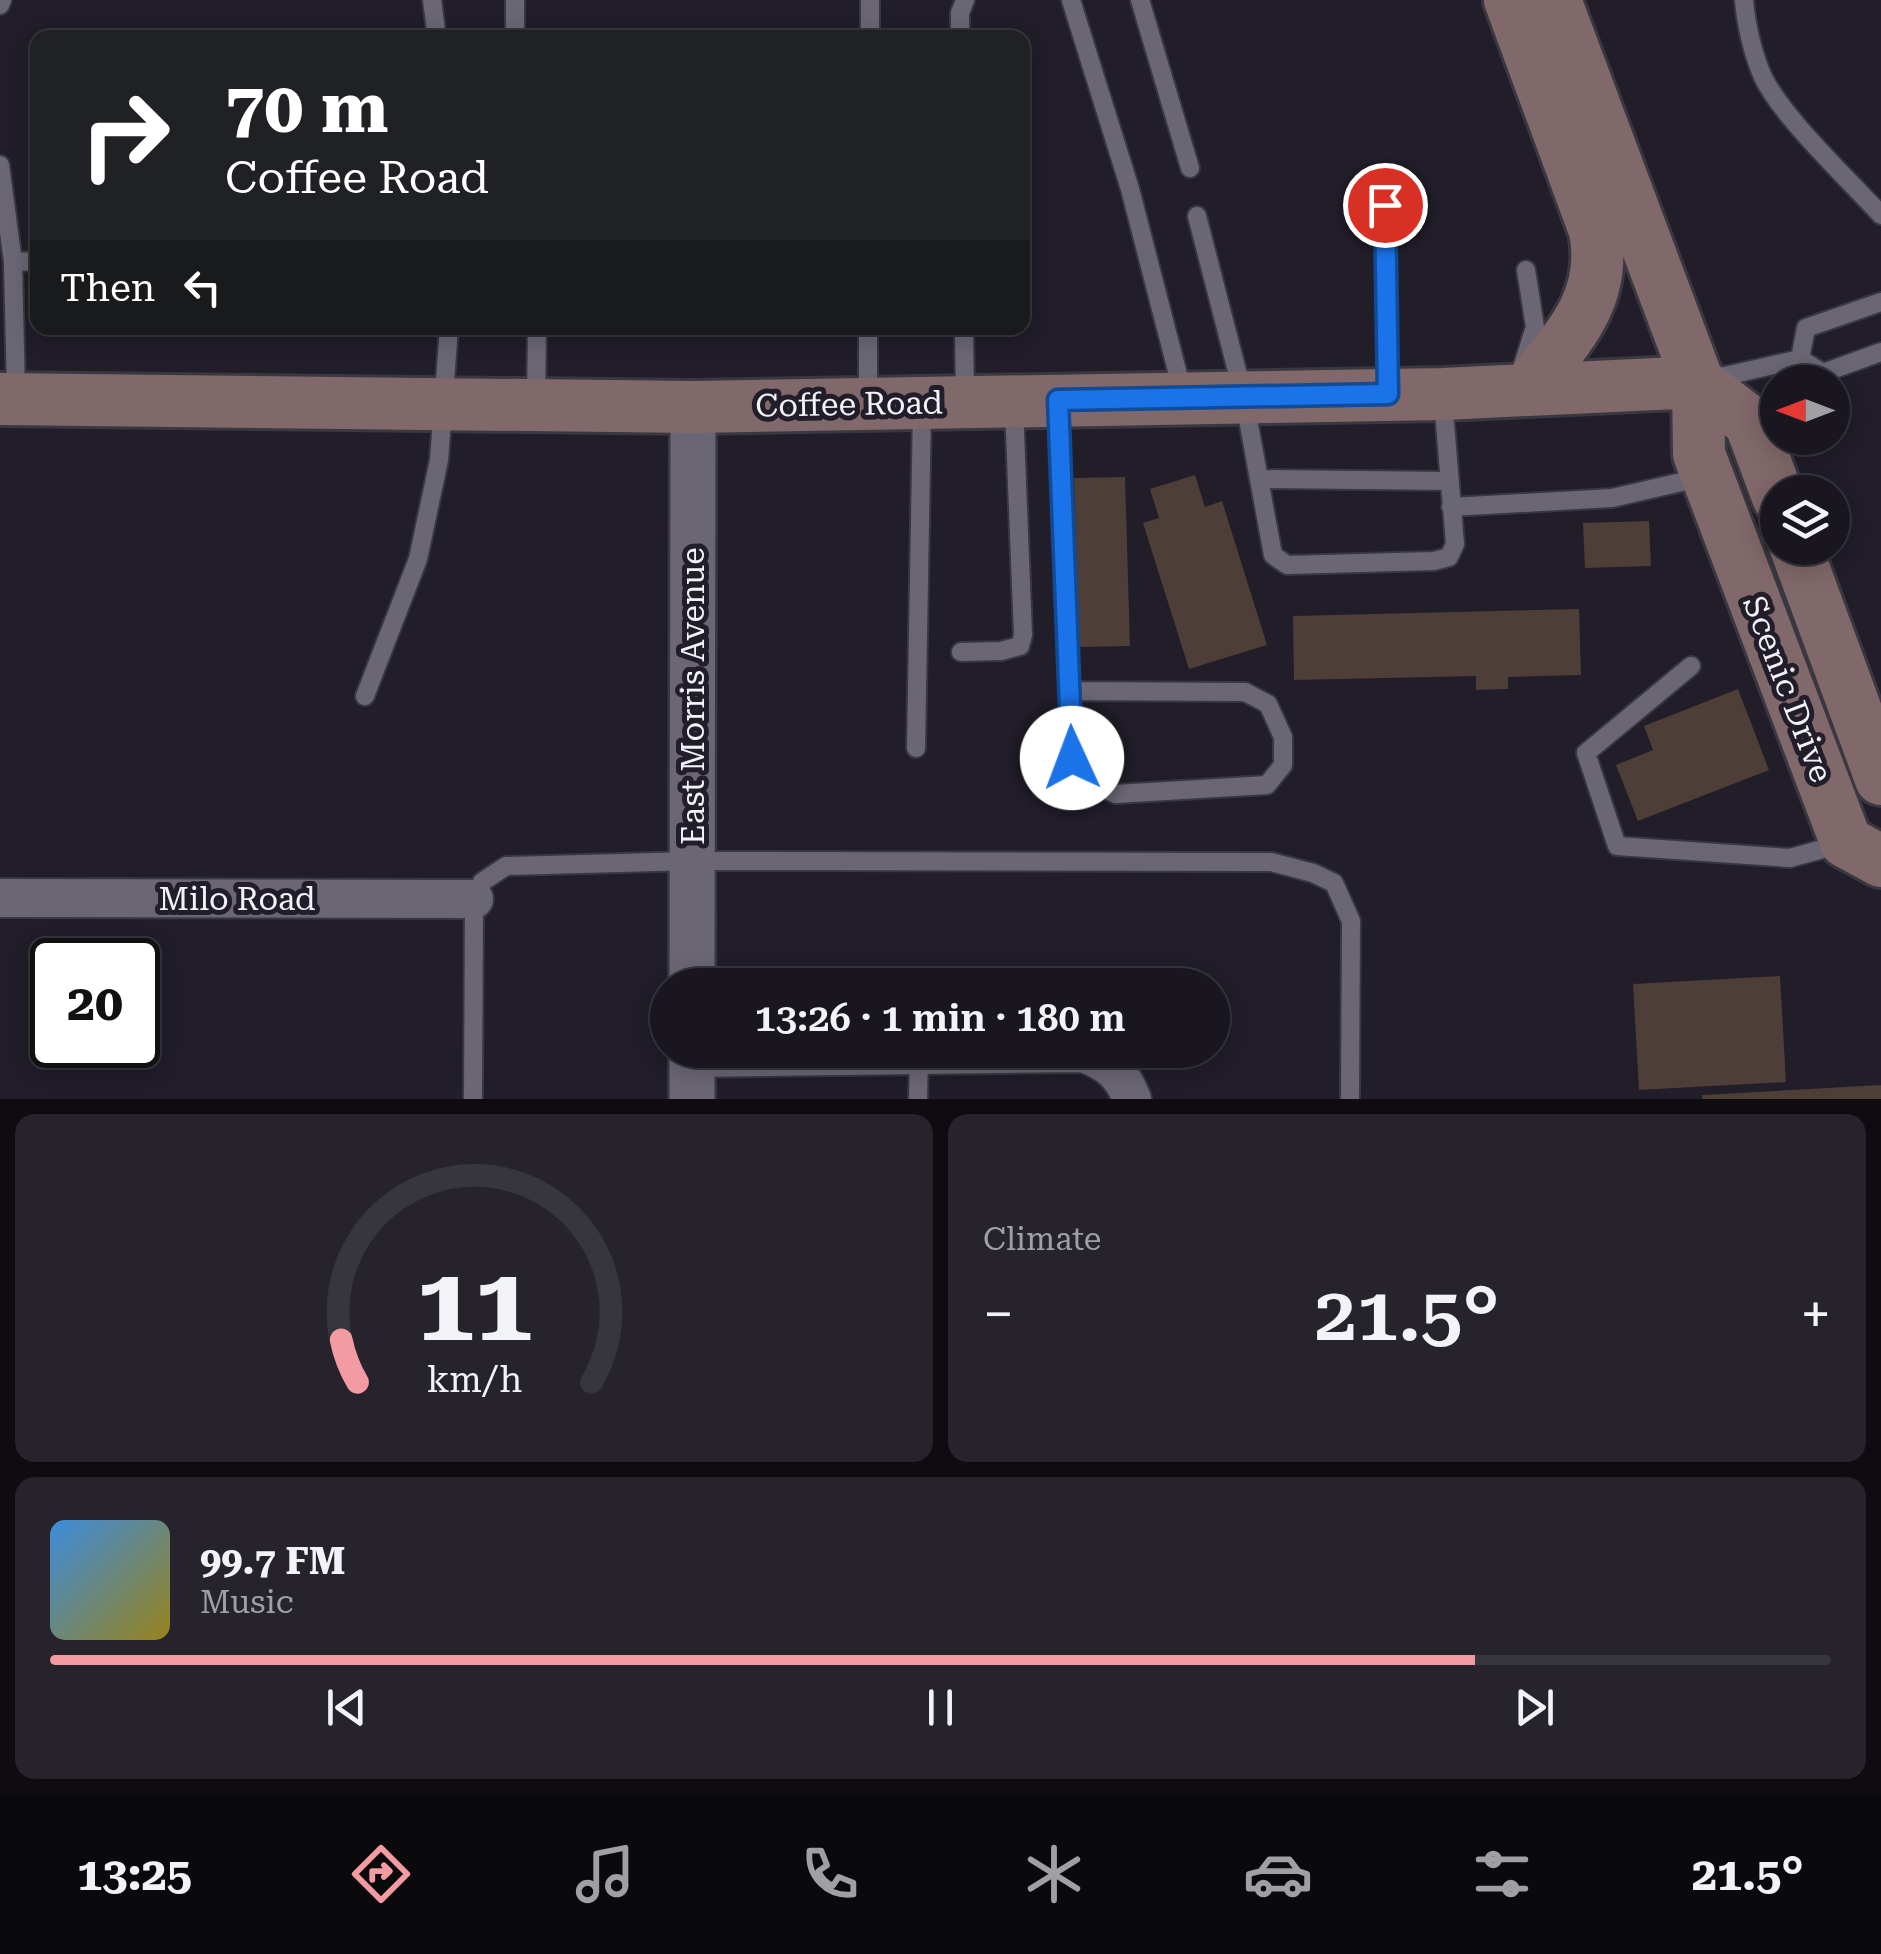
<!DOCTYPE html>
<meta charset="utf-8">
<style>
body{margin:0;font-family:"Roboto Serif",serif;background:#26232c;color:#f1f3f6;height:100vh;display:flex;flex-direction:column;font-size:38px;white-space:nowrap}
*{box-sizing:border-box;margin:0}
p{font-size:32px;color:#9f9fa4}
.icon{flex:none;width:55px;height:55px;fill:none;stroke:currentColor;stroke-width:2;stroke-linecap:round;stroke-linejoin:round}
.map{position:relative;height:1099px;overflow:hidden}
.side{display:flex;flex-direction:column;gap:15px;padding:15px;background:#0e0c11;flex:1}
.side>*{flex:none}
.guide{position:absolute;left:30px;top:30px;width:1000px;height:305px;border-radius:20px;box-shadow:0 5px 25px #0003,0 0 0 2px #37353d;background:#202124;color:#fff;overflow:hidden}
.needle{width:65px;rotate:270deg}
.controls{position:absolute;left:1760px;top:365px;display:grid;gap:20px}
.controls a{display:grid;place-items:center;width:90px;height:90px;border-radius:50%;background:#19161f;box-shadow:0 5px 25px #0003,0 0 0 2px #37353d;font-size:50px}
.speed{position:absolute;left:30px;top:938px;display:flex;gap:20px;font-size:50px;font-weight:700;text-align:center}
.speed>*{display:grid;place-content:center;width:130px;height:130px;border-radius:50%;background:#19161f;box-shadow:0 5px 25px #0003,0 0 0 2px #37353d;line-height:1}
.speed .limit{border:5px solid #111;border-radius:15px;background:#fff;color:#111}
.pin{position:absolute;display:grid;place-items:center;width:85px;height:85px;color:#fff;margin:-42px;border:5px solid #fff;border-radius:50%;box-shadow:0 2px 10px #0007}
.me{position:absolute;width:110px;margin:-55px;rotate:358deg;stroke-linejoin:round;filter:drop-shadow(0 0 8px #0008)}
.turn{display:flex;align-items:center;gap:35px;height:210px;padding:0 30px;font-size:45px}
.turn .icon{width:130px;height:130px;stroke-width:2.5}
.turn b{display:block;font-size:70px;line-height:85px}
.then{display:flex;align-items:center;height:95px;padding:0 30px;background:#0003;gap:20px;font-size:38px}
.big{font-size:75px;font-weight:600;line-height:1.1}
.side .tile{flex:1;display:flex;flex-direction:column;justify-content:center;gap:15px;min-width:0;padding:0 35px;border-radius:20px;background:#26232c}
.side .dial{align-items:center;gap:0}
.dial svg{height:260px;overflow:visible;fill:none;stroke:#37353d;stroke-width:7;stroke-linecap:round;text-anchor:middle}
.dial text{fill:#f1f3f6;stroke:none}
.song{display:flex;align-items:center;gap:30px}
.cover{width:120px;height:120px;border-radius:15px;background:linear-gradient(135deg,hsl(210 70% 55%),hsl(50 70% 35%))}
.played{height:10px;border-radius:5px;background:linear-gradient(90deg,#f49aa3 80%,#37353d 80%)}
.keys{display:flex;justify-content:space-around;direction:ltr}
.heat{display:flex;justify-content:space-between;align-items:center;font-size:55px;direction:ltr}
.side .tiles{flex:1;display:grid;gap:15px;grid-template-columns:1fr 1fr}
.tile:last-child{grid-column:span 2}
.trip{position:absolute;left:650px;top:968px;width:580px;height:100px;border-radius:50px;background:#19161f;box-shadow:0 5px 25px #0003,0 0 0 2px #37353d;font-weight:600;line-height:100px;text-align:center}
.dock{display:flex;height:160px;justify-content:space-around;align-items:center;background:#0a090c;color:#9f9fa4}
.dock .icon{width:70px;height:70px}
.dock .on{color:#f49aa3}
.dock b{font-size:45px;color:#f1f3f6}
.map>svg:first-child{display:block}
</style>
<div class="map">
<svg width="1881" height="1099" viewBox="0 0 1881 1099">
<rect width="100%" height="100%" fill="#211d29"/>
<path fill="#4d3f38" d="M1195 475 1205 507 1222 501 1267 645 1189 669 1143 523 1159 518 1150 489Z
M1125 477 1130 646 1079 647 1074 478Z
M1649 521 1651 566 1585 568 1583 523Z
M1579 609 1581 675 1508 677V689L1476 690V676L1294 680 1293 616Z
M1738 689 1769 770 1638 821 1616 765 1653 750 1644 726Z
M1780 976 1786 1082 1639 1090 1633 984Z
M1881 1085V1099H1702V1095Z"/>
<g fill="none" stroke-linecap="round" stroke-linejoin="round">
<defs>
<path id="service" d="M432 0 437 38
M515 0V38
M1071 0 1130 189 1183 394
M1140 0 1190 168
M1744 0C1746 24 1753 55 1763 77 1782 117 1849 180 1881 215
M0 5 2 0
M870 38V1
M960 38V13L965 0
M0 165 13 262
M1385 205 1388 389
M1197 216 1244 398 1273 555 1287 565 1434 561 1449 557 1455 544 1443 399
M964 328 965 397
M1800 359 1806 328 1881 302
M1523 365 1535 327 1526 270
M1712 379 1800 359 1823 373 1881 352
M16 393 13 262 38 261
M868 398V328
M536 401 537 328
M1059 406 1072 759 1095 784 1116 794 1267 785 1283 765V737L1268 704 1245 692 1070 691
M1260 479 1449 481
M1451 507 1612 498 1703 477
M961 652 1001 651 1020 646 1023 635 1014 407
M1691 666 1586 753 1617 846 1790 858 1841 844
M365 696 418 559 439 460 449 328
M916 748 922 408
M473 1099 474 899 482 882 506 866 693 861 1271 862 1313 873 1334 883 1351 921 1350 1099
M918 1099 919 1055"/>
<path id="minor" d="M0 898 474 899
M692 1058 1084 1053C1109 1063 1122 1073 1132 1099"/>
<path id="tertiary" d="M692 985 693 407
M692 1099V1050"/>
<path id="secondary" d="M1510 0 1595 231C1608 300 1567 339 1527 389
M1555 0 1698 382 1699 454 1846 842 1881 861
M1698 382 1750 422 1778 497
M0 399 693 407 1443 394 1698 382
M1796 548 1881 779"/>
</defs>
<use href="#service" stroke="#39373f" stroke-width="22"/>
<use href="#minor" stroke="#39373f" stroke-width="42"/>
<use href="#tertiary" stroke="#39373f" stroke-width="50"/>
<use href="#secondary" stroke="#39373f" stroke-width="58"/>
<use href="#service" stroke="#6b6674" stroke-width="18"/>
<use href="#minor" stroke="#6b6674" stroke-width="38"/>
<use href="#tertiary" stroke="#6b6674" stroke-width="45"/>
<use href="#secondary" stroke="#81686a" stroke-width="52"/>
</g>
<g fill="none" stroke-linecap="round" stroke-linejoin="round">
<defs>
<path id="route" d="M1072 758 1058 400 1388 394 1385 205"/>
</defs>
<use href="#route" stroke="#114b97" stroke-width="25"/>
<use href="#route" stroke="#1a73e8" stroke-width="18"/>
</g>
<g text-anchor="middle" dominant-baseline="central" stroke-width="10" stroke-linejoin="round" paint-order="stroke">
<g font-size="32" fill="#f3f1f9" stroke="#211d29">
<text transform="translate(849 404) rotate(-1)">Coffee Road</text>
<text transform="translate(1788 689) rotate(69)">Scenic Drive</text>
<text transform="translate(693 696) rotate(-90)">East Morris Avenue</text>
<text x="237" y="899">Milo Road</text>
</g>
</g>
</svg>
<div class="controls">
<a><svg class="needle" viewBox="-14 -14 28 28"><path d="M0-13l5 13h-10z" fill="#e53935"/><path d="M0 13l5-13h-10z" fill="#9f9fa4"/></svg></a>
<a><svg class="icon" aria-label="layers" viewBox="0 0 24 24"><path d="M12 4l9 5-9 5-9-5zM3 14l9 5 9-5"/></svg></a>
</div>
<div class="speed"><div class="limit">20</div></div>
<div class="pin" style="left:1385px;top:205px;background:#d93025"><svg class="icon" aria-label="arrive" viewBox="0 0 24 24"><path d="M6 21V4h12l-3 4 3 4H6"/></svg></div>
<svg class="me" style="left:1072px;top:758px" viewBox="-20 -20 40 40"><circle r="19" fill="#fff"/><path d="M0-13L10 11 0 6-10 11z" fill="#1a73e8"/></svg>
<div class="trip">13:26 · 1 min · 180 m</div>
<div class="guide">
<div class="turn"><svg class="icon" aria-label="right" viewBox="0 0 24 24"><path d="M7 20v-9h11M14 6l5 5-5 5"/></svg><div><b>70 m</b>Coffee Road</div></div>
<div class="then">Then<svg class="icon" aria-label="left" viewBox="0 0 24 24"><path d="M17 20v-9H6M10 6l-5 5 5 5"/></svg></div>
</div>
</div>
<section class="side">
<div class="tiles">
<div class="tile dial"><svg viewBox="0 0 100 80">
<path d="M14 69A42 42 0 1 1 86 69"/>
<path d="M14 69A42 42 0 0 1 9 56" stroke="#f49aa3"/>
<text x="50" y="56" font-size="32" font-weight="700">11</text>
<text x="50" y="72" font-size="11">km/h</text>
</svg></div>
<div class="tile"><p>Climate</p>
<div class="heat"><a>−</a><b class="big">21.5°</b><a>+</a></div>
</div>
<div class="tile">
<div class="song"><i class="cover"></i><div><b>99.7 FM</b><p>Music</p></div></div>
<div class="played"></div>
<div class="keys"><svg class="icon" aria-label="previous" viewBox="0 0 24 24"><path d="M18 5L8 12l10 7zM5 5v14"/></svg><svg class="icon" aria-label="pause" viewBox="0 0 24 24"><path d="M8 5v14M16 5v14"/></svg><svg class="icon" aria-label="next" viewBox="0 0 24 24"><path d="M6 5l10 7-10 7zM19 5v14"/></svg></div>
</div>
</div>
</section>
<nav class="dock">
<b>13:25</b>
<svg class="icon on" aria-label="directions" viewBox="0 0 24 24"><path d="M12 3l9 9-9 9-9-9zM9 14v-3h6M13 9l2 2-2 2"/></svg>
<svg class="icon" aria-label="music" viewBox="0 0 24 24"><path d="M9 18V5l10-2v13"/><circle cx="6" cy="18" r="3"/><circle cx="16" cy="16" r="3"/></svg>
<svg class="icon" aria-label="phone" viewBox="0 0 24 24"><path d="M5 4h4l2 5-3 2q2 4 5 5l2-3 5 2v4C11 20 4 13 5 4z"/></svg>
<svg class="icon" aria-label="climate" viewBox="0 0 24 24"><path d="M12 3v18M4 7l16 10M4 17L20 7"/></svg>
<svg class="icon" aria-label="car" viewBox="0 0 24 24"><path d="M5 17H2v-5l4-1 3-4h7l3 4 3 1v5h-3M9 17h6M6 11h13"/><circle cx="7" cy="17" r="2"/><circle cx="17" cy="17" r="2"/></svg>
<svg class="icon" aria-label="filters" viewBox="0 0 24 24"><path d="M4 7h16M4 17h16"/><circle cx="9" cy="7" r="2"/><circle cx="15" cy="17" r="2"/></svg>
<b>21.5°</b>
</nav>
